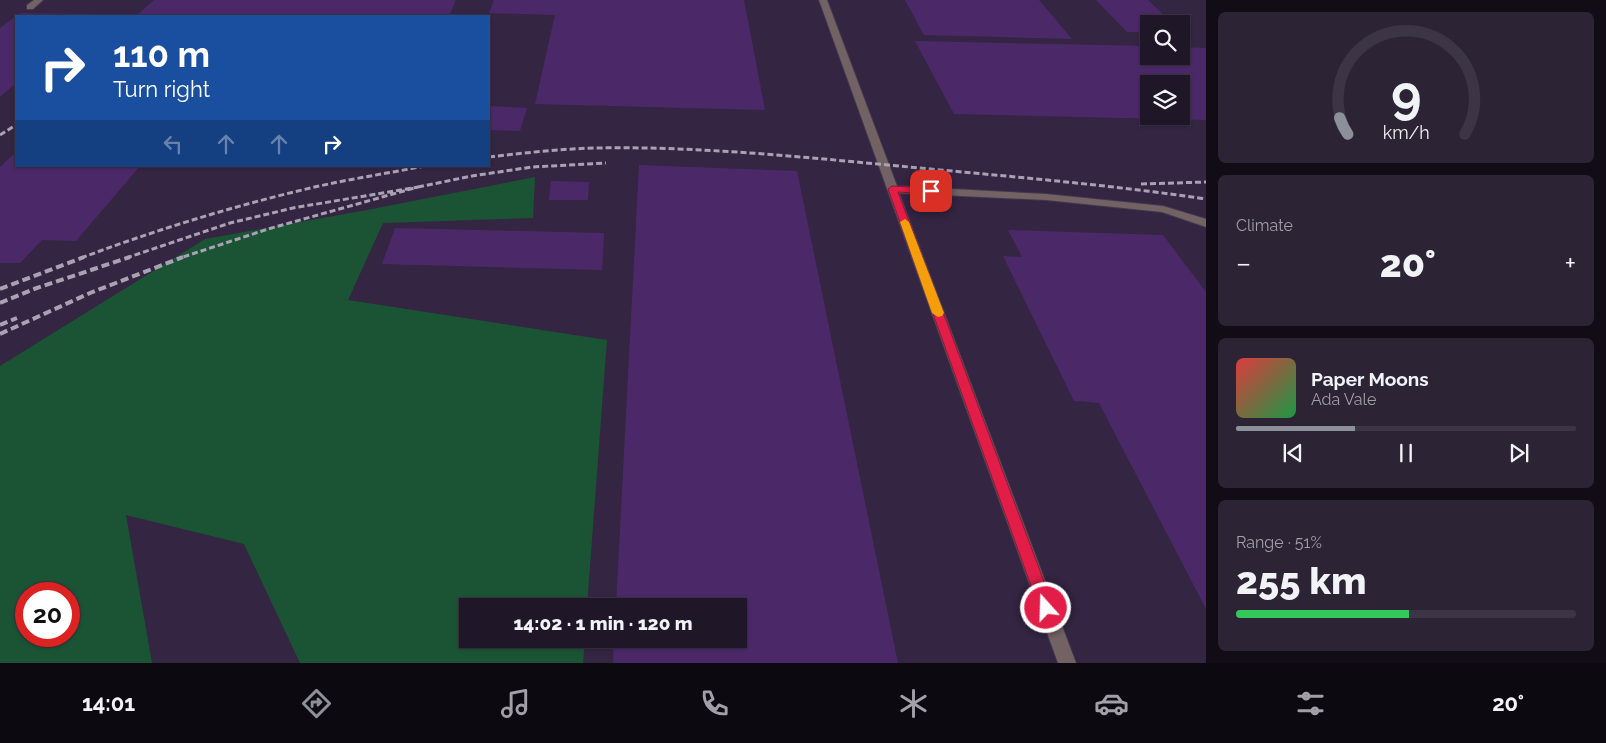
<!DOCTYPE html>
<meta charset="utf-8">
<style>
body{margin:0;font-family:Raleway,sans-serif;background:#2c2334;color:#f1f3f6;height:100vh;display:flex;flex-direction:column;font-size:19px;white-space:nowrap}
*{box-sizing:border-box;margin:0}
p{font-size:16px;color:#a19fa8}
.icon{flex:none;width:28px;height:28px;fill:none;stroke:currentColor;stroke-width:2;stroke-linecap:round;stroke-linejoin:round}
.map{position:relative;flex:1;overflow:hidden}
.details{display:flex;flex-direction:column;gap:12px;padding:12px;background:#110c16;width:400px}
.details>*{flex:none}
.top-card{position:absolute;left:15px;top:15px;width:475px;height:152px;border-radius:0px;box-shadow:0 1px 4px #0004,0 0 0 1px #3c3545;background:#1a4fa0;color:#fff;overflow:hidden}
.controls{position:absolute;left:1140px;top:15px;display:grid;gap:10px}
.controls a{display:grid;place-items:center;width:50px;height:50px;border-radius:0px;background:#1f1628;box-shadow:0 1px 4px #0004,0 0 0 1px #3c3545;font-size:25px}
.speed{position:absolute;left:15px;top:582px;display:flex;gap:10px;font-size:25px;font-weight:700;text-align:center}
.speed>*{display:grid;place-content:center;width:65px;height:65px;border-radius:50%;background:#1f1628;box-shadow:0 1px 4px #0004,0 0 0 1px #3c3545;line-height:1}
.speed .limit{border:8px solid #d22;background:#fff;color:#111}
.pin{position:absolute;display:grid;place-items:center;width:42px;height:42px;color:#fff;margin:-21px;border-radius:10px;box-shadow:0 2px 8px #0006}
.me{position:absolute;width:55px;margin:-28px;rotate:340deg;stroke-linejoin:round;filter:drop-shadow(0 0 4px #0008)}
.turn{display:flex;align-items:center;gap:18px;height:105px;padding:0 15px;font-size:22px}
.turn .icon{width:65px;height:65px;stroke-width:2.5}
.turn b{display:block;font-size:35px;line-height:42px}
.lanes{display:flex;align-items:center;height:48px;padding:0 15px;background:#0003;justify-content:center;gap:25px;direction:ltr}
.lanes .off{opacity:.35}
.big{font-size:38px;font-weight:800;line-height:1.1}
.details .tile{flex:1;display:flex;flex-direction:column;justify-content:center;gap:8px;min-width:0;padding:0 18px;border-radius:8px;background:#2c2334}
.details .dial{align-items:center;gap:0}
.dial svg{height:130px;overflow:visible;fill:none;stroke:#3c3545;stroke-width:7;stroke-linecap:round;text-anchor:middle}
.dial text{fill:#f1f3f6;stroke:none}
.song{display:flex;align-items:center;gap:15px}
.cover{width:60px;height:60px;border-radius:8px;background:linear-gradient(135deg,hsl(0 70% 55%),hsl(140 70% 35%))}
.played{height:5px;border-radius:2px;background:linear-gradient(90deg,#8c9099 35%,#3c3545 35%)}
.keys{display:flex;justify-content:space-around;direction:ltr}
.heat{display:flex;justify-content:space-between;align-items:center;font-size:28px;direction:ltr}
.charge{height:8px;border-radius:4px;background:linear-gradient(90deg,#34c759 51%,#3c3545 0)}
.trip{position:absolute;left:459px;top:598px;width:288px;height:50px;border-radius:0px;background:#1f1628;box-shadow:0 1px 4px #0004,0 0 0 1px #3c3545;font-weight:800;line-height:50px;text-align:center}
.menu{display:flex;height:80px;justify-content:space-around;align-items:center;background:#0c0910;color:#a19fa8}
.menu .icon{width:35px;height:35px}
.menu .selected{color:#8c9099}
.menu b{font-size:22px;color:#f1f3f6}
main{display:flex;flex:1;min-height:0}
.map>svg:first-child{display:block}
</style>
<main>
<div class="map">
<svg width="1206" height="663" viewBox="0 0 1206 663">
<rect width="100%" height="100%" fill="#291d35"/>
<path fill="#342543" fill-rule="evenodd" d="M0 0H1206V663H0ZM16 16H489V166H16ZM1149 24H1181V56H1149ZM1149 84H1181V116H1149ZM26 594H69V636H26ZM468 606H738V639H468Z"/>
<path fill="#1a5434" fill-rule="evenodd" d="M535 177 533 218 383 223 348 300 607 340 587 606H468V639H585L583 663H300L244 544 126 515 152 663H0V366L205 239 367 210ZM26 594H69V636H26Z"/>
<path fill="#4b2969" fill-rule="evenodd" d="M154 0H456L449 16H136Z
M494 0H744L765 110 535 104 555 15 489 13Z
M905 0H1039L1072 39 924 35Z
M1096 0H1148L1173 24H1149V32H1127Z
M20 13 97 14 94 16H16V83L0 97V28Z
M915 41 1149 46V56H1181V47L1206 48V120L954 114ZM1149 84H1181V116H1149Z
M489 106 527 108 520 131 489 130Z
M16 152V166H140L76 241 42 240 20 263H0V167Z
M639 165 797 171 898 663H613L614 639H738V606H616Z
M551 181 589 182 588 200H549Z
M395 228 604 233 602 270 382 264Z
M1008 230 1163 235 1206 292V609L1099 403 1074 401 1003 256 1022 257Z"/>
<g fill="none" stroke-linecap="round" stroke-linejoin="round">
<defs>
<path id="lane" d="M34 0H43L33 9H27V5Z
M819 0H827L897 186 1046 194 1163 206 1206 219V227L1162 212 1046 200 899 193 1076 663H1058Z"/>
</defs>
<use href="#lane" stroke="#43384f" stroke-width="2"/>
<use href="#lane" fill="#726264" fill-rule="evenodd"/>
<path stroke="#aaa2b4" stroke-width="3" stroke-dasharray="6 3" stroke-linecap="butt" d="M0 135 16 125
M489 157C524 153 559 149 595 148 703 146 812 158 920 168 1015 177 1111 185 1206 199
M1141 184 1206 182
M418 187 472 176 532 167 606 163
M81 258C153 231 227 208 302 190 343 180 384 174 425 166
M126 258 230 223 293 208 418 187 268 229 180 258"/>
<path stroke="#aaa2b4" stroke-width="4" stroke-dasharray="8 4" stroke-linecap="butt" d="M0 289 84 257
M0 303 34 289 130 257
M0 325 17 318
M0 334 90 293 183 257"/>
</g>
<path fill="#e11d48" stroke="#92132f" d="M892 186 931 188 936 191 931 194 898 192 1054 608 1052 614 1046 616 1041 614 1039 608 888 189Z"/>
<path fill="#f59e0b" d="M905 219 909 222 944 313 942 316 938 317 932 313 900 222Z"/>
</svg>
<div class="controls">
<a><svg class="icon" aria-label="search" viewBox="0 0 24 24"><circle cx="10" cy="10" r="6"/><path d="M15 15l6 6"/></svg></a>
<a><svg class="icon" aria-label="layers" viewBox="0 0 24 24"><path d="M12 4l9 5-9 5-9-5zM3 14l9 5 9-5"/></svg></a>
</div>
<div class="speed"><div class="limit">20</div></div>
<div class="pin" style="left:931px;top:191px;background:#d93025"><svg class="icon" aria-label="arrive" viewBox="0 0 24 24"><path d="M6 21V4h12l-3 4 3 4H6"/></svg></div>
<svg class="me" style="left:1046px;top:608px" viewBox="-20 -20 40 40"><circle r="17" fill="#e11d48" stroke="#fff" stroke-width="3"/><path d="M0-11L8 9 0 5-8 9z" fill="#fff"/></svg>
<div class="trip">14:02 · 1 min · 120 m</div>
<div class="top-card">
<div class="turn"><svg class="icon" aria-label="right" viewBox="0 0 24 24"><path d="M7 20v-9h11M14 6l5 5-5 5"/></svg><div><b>110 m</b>Turn right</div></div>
<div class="lanes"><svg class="icon off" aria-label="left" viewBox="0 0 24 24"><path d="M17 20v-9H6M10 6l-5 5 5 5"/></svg><svg class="icon off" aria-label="ahead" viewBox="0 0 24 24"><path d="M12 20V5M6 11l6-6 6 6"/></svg><svg class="icon off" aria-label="ahead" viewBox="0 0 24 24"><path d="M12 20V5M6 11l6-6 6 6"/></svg><svg class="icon" aria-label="right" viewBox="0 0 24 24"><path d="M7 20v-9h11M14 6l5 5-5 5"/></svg></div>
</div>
</div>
<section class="details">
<div class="tile dial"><svg viewBox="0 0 100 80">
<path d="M14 69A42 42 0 1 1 86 69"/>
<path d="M14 69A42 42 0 0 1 9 59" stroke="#8c9099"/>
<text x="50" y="56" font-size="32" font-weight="700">9</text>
<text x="50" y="72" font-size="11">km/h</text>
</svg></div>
<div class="tile"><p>Climate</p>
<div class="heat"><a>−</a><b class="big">20°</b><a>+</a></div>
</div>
<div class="tile">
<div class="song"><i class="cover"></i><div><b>Paper Moons</b><p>Ada Vale</p></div></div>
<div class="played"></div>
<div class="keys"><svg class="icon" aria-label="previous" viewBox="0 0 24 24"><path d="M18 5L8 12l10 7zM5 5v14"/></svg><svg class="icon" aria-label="pause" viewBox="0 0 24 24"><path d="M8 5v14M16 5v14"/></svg><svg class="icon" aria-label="next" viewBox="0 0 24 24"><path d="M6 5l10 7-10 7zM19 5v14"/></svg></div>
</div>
<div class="tile"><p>Range · 51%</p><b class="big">255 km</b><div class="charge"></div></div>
</section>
</main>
<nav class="menu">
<b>14:01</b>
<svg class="icon selected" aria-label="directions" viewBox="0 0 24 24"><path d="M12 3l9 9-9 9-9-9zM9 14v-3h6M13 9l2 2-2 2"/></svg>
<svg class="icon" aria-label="music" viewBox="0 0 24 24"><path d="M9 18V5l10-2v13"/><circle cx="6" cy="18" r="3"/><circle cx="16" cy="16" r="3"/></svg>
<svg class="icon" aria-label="phone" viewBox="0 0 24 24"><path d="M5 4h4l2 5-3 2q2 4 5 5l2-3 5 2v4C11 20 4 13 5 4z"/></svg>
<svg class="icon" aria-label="climate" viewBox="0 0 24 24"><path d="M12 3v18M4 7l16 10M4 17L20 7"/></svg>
<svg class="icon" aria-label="car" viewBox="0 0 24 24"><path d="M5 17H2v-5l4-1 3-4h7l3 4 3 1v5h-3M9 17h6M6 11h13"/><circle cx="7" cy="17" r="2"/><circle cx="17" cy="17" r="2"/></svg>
<svg class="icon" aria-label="filters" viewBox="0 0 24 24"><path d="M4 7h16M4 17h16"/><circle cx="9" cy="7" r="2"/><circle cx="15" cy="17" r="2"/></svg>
<b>20°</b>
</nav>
